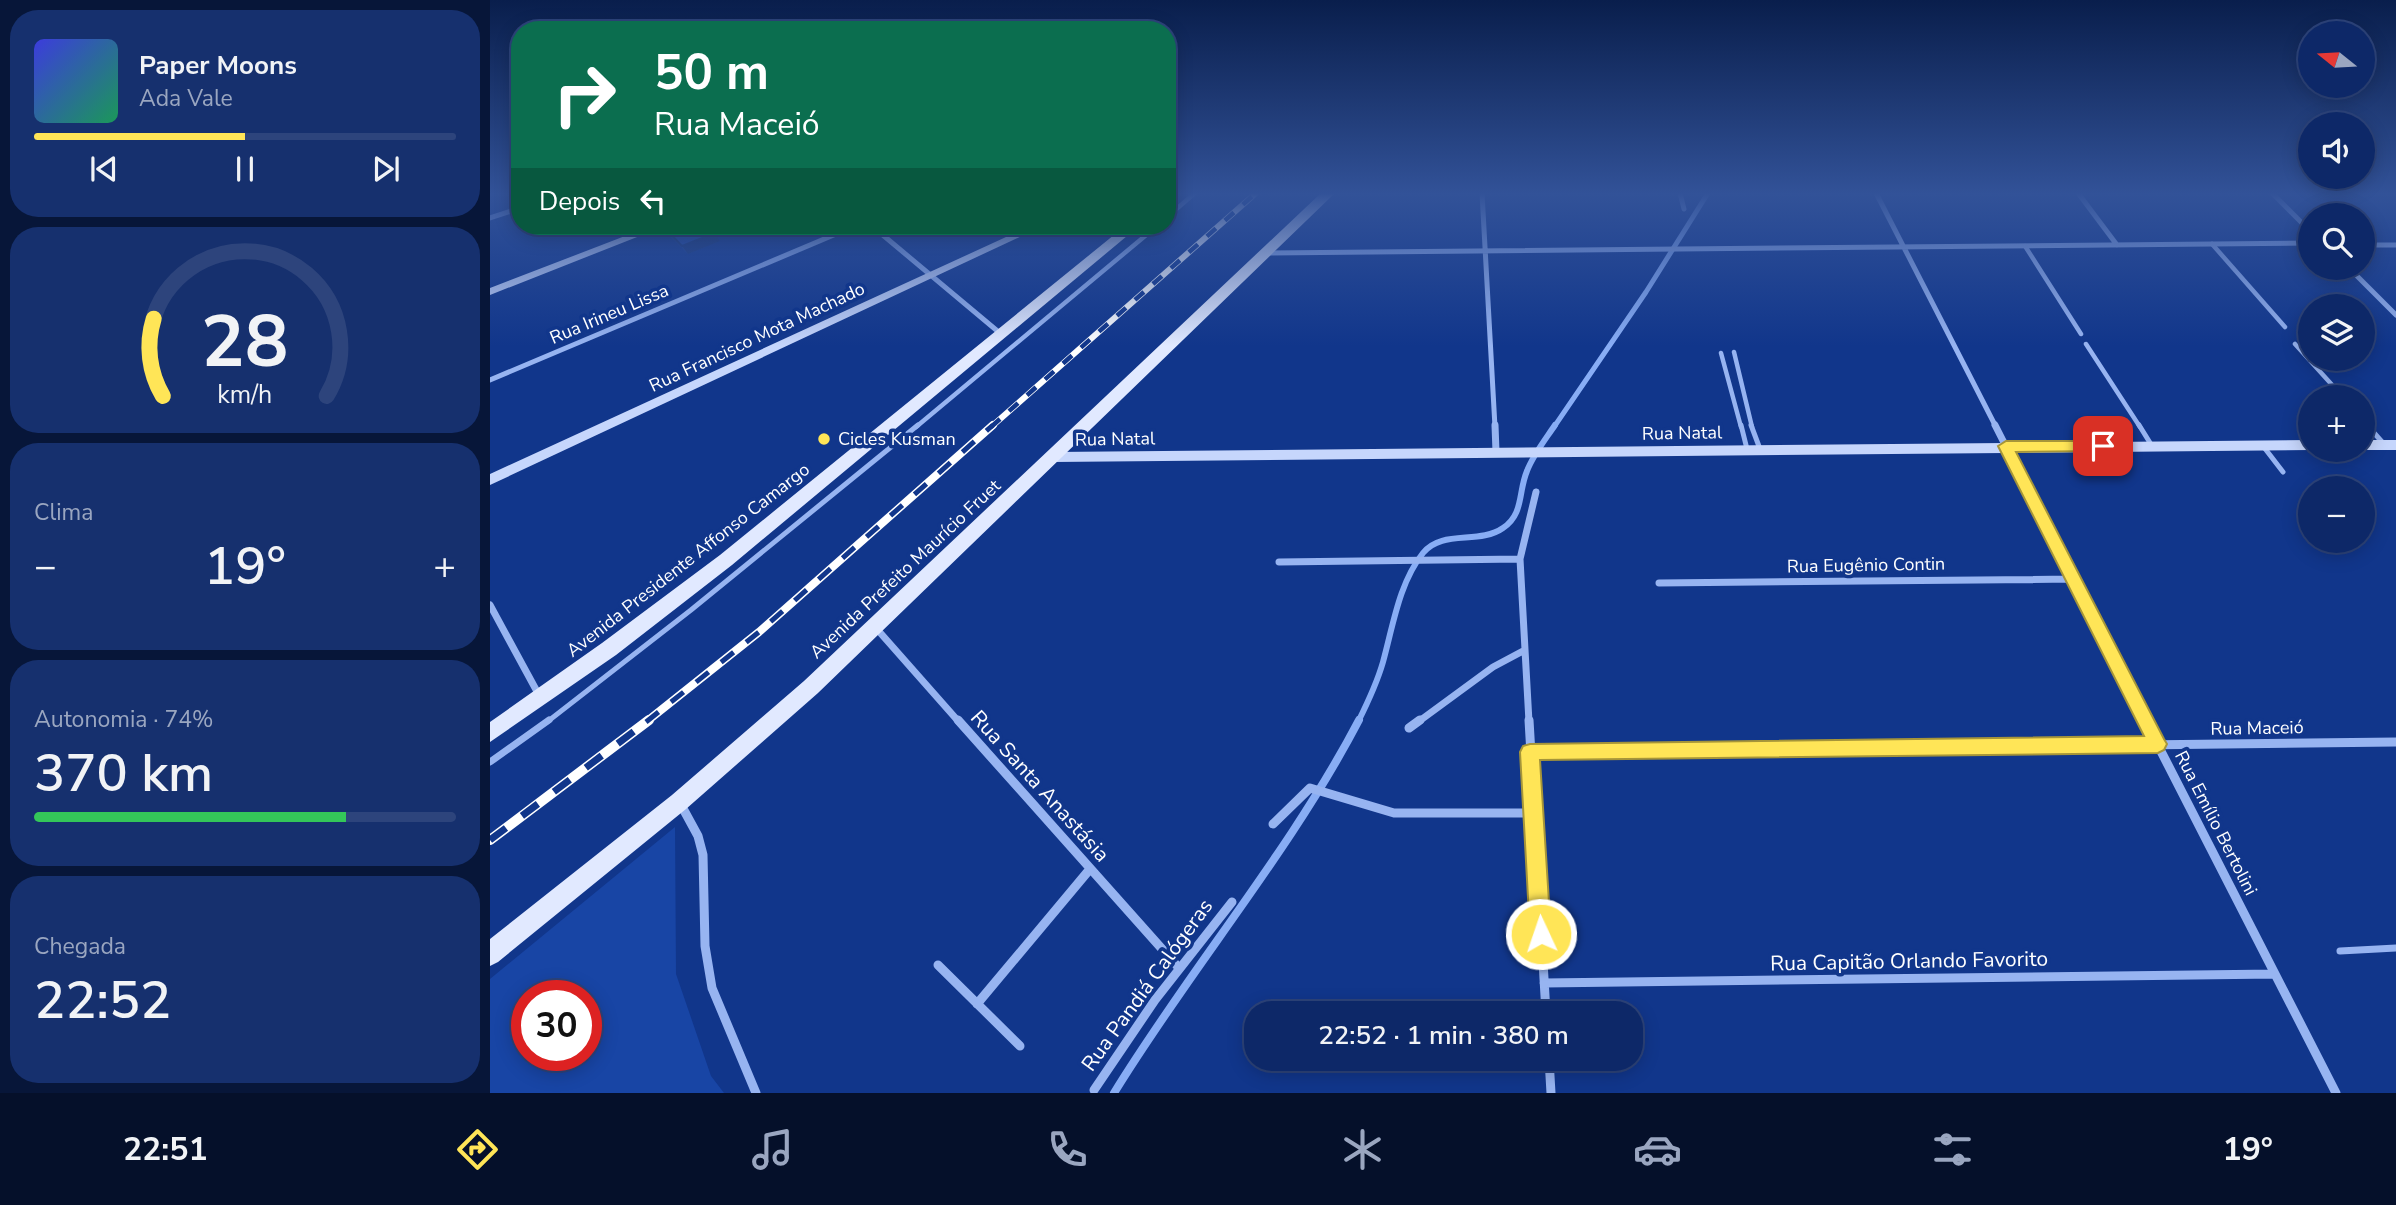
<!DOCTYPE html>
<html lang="pt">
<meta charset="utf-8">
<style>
body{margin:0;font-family:"Nunito Sans",sans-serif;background:#16306e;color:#f1f3f6;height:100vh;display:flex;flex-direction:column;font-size:26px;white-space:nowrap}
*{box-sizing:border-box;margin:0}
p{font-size:23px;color:#9aa6c0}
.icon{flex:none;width:38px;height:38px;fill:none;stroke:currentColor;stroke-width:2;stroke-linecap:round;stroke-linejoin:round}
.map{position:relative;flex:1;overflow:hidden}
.drawer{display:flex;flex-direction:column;gap:10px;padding:10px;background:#071639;width:490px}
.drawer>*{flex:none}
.guide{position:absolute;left:21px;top:21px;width:665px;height:214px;border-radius:28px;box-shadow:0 4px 18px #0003,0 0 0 2px #2d447c;background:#0b6e4f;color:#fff;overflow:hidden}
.needle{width:46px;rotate:288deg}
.buttons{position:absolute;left:1808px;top:21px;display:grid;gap:14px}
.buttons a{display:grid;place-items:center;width:77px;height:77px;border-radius:50%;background:#0d2868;box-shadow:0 4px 18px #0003,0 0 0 2px #2d447c;font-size:35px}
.speed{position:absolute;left:21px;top:980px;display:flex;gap:14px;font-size:35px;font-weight:700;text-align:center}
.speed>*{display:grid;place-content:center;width:91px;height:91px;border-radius:50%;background:#0d2868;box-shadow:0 4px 18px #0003,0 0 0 2px #2d447c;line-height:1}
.speed .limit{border:10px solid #d22;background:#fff;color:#111}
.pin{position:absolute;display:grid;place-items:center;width:60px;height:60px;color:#fff;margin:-30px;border-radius:14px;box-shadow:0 4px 10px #0006}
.me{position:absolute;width:77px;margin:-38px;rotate:357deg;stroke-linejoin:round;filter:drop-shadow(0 0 5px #0008)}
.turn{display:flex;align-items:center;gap:24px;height:147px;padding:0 28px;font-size:32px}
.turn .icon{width:91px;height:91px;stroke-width:2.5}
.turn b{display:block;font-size:49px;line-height:60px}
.then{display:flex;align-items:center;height:66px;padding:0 28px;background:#0003;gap:14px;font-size:26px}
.big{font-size:52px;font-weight:600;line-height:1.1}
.drawer .widget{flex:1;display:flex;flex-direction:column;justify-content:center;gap:10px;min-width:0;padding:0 24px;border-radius:28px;background:#16306e}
.drawer .dial{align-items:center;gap:0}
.dial svg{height:182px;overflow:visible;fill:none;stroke:#2d447c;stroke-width:7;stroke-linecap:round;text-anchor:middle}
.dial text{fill:#f1f3f6;stroke:none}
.song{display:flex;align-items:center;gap:21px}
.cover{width:84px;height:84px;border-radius:10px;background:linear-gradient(135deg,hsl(240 70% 55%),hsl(150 70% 35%))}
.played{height:7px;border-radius:4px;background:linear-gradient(90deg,#ffe557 50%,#2d447c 50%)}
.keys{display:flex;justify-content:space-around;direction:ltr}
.heat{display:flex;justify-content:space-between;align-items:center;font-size:38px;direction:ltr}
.charge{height:10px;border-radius:5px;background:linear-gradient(90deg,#34c759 74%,#2d447c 0)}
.trip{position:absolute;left:754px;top:1001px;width:399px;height:70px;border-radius:28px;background:#0d2868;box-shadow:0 4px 18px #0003,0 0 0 2px #2d447c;font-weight:600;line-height:70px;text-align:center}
.tabs{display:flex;height:112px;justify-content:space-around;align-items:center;background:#05102a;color:#9aa6c0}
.tabs .icon{width:49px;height:49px}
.tabs .current{color:#ffe557}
.tabs b{font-size:32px;color:#f1f3f6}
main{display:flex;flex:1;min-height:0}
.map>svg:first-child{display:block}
</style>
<main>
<section class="drawer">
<div class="widget">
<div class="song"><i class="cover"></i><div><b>Paper Moons</b><p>Ada Vale</p></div></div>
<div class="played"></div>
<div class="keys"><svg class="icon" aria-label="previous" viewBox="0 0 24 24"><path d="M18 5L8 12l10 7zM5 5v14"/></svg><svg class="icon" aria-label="pause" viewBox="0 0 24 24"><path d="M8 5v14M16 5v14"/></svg><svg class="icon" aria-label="next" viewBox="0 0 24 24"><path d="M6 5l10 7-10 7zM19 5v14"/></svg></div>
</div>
<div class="widget dial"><svg viewBox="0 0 100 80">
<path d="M14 69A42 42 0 1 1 86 69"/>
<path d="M14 69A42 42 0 0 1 10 35" stroke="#ffe557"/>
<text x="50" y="56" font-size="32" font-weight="700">28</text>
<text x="50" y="72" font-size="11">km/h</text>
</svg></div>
<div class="widget"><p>Clima</p>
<div class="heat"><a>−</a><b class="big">19°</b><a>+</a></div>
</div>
<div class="widget"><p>Autonomia · 74%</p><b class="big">370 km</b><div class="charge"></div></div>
<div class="widget"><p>Chegada</p><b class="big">22:52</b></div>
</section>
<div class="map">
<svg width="1906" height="1093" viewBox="0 0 1906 1093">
<rect width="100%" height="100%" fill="#11368b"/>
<path fill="#1845a5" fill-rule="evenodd" d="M185 827 186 974 221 1076 234 1093H0V979ZM37 996H96V1055H37Z"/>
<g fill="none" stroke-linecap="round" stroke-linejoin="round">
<path stroke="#88adf5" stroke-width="5" d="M1064 427 1156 292 1218 193"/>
<path stroke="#88adf5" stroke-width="6" d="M868 722C878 702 887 683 893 662 903 626 909 583 933 553 952 529 989 545 1013 528 1034 514 1028 492 1037 471 1043 455 1055 440 1065 425"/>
<path stroke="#88adf5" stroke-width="8" d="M624 1093C702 966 800 852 869 720"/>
<path stroke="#97b4f1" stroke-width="4.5" d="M677 217 705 193
M1722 244 1795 327
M1535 246 1591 334
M1596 344 1650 427
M1805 344 1853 397
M1244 352 1262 427
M1231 353 1251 427
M1872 420 1879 427
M426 427 667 226"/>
<path stroke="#97b4f1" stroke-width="5" d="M1251 425 1257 449
M1261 425 1270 449
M1649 425 1662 446
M1877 425 1893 443
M1773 446 1793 472
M57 722 201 610 428 425"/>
<path stroke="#97b4f1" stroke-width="7" d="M0 762 59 720
M1850 951 1906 948
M1002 1067H1059"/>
<path stroke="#97b4f1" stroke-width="5" d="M992 193 1005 427
M1190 193 1194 209
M1386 193 1506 427
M1588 193 1627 245
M1782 193 1820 231
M0 218 30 208
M382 226 511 334
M1872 245H1906
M777 253 1820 243
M1859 268 1906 315
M0 380 365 226"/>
<path stroke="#97b4f1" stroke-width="7" d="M1005 425 1006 452
M1505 425 1656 722
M789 562 1030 559
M1169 583 1583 579
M0 605 50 697
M386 628 469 722
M928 722 1003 667 1033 651
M1039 722 1030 559 1046 492"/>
<path stroke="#97b4f1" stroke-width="9" d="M468 720 689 968
M1039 720 1056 1013
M1655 720 1846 1093
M919 728 930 720
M1040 752 1906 742
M190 803 208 836 213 855 215 946 222 988 266 1093
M783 824 820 788 904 813H1044
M448 965 530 1046
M1054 983 1785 974
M487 1004 600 869
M1059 1059 1061 1093
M604 1090 665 1000 742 902"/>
<path fill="#c6d6fc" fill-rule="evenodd" d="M161 226H175L0 295V288Z
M540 226H553L0 485V474Z
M1820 440V450L564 462 558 457 564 452Z
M1872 440H1906V450H1872Z"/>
<path fill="#e1e9ff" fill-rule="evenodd" d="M677 193H689L677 202Z
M831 193H845L328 693 196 809 8 962 0 966V939L182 795 314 681Z
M635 226H649L242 565 126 655 0 742V722L112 643 230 555Z"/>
<defs>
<path id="rail-far2" d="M501 427 766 193"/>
<path id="rail-far1" d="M156 722 269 632 503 425"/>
<path id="rail" d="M0 840 159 720"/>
</defs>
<use href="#rail-far2" stroke="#fff" stroke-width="6"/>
<use href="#rail-far1" stroke="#fff" stroke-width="8"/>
<use href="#rail" stroke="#fff" stroke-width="10"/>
<use href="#rail-far2" stroke="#11368b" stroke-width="4.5" stroke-dasharray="12" stroke-linecap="butt"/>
<use href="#rail-far1" stroke="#11368b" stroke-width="5" stroke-dasharray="16" stroke-linecap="butt"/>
<use href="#rail" stroke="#11368b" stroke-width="7" stroke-dasharray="20" stroke-linecap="butt"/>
</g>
<path fill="#1a4092" d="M173 226 225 233 230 241 198 254 178 234Z"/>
<path fill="#153477" d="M225 233 230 241 198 254 192 246Z"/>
<path fill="#1e4aaa" stroke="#153477" stroke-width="2" d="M173 226H218L225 233 192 246Z"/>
<linearGradient id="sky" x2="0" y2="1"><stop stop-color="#091e4c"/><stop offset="0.56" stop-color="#325298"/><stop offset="1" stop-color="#325298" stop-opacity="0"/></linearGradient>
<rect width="1906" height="346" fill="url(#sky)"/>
<path fill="#ffe557" stroke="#a69539" stroke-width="2" d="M1516 441H1613L1620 446 1613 451 1526 452 1674 739 1677 744 1674 750 1668 753 1050 760 1061 934 1058 942 1051 945 1043 942 1040 934 1030 752 1033 746 1040 744 1654 736 1508 446Z"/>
<circle fill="#ffe557" stroke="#11368b" stroke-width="2.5" cx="334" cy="439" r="7"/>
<g text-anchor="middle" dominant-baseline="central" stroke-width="7" stroke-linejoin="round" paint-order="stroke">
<g font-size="18" fill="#fff" stroke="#11368b">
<text transform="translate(119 314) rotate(-23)">Rua Irineu Lissa</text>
<text transform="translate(267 337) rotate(-25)">Rua Francisco Mota Machado</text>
<text transform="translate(1192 433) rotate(-1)">Rua Natal</text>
<text transform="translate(625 439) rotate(-1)">Rua Natal</text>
<text transform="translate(198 560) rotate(-38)">Avenida Presidente Affonso Camargo</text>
<text transform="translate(1376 565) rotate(-1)">Rua Eugênio Contin</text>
<text transform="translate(415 569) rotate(-43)">Avenida Prefeito Maurício Fruet</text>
<text transform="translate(1767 728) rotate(-1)">Rua Maceió</text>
<text transform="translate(1726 823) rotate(63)">Rua Emílio Bertolini</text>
</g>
<g font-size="18" fill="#fff" stroke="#11368b" text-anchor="start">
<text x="348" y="439">Cicles Kusman</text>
</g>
<g font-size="21" fill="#fff" stroke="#11368b">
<text transform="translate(550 786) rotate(48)">Rua Santa Anastásia</text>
<text transform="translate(1419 961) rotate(-1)">Rua Capitão Orlando Favorito</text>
<text transform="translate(657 985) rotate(-54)">Rua Pandiá Calógeras</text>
</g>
</g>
</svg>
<div class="buttons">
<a><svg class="needle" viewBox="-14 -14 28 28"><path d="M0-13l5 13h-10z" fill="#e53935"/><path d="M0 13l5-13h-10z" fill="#9aa6c0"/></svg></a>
<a><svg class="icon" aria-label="sound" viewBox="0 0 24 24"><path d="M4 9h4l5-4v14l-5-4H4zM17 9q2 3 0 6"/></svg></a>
<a><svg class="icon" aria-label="search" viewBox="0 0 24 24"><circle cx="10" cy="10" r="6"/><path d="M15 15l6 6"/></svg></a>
<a><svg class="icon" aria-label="layers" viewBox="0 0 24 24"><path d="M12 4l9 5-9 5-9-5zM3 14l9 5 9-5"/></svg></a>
<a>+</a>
<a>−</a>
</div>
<div class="speed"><div class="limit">30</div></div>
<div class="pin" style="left:1613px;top:446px;background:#d93025"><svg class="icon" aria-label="arrive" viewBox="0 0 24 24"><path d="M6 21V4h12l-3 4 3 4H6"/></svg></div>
<svg class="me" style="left:1051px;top:934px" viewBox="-20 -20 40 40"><circle r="17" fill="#ffe557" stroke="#fff" stroke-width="3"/><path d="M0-11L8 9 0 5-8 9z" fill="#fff"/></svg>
<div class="trip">22:52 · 1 min · 380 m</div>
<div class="guide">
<div class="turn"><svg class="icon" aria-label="right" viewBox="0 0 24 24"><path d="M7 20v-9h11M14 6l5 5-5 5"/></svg><div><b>50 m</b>Rua Maceió</div></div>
<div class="then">Depois<svg class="icon" aria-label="left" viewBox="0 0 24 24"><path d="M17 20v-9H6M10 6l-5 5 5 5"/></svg></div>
</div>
</div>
</main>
<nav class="tabs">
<b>22:51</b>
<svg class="icon current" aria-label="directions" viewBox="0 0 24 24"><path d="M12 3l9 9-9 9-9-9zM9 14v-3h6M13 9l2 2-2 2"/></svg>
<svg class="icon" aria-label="music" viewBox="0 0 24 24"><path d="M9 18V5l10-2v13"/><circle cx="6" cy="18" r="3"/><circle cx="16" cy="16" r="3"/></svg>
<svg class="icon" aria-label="phone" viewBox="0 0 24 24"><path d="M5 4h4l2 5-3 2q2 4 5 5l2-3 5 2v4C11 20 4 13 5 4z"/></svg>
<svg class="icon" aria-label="climate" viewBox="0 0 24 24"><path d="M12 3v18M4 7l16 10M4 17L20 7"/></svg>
<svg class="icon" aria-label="car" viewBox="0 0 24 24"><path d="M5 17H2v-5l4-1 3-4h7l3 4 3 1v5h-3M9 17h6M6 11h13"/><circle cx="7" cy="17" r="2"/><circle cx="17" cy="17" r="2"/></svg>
<svg class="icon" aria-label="filters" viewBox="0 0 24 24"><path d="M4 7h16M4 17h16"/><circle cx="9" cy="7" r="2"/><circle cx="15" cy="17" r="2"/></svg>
<b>19°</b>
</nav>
